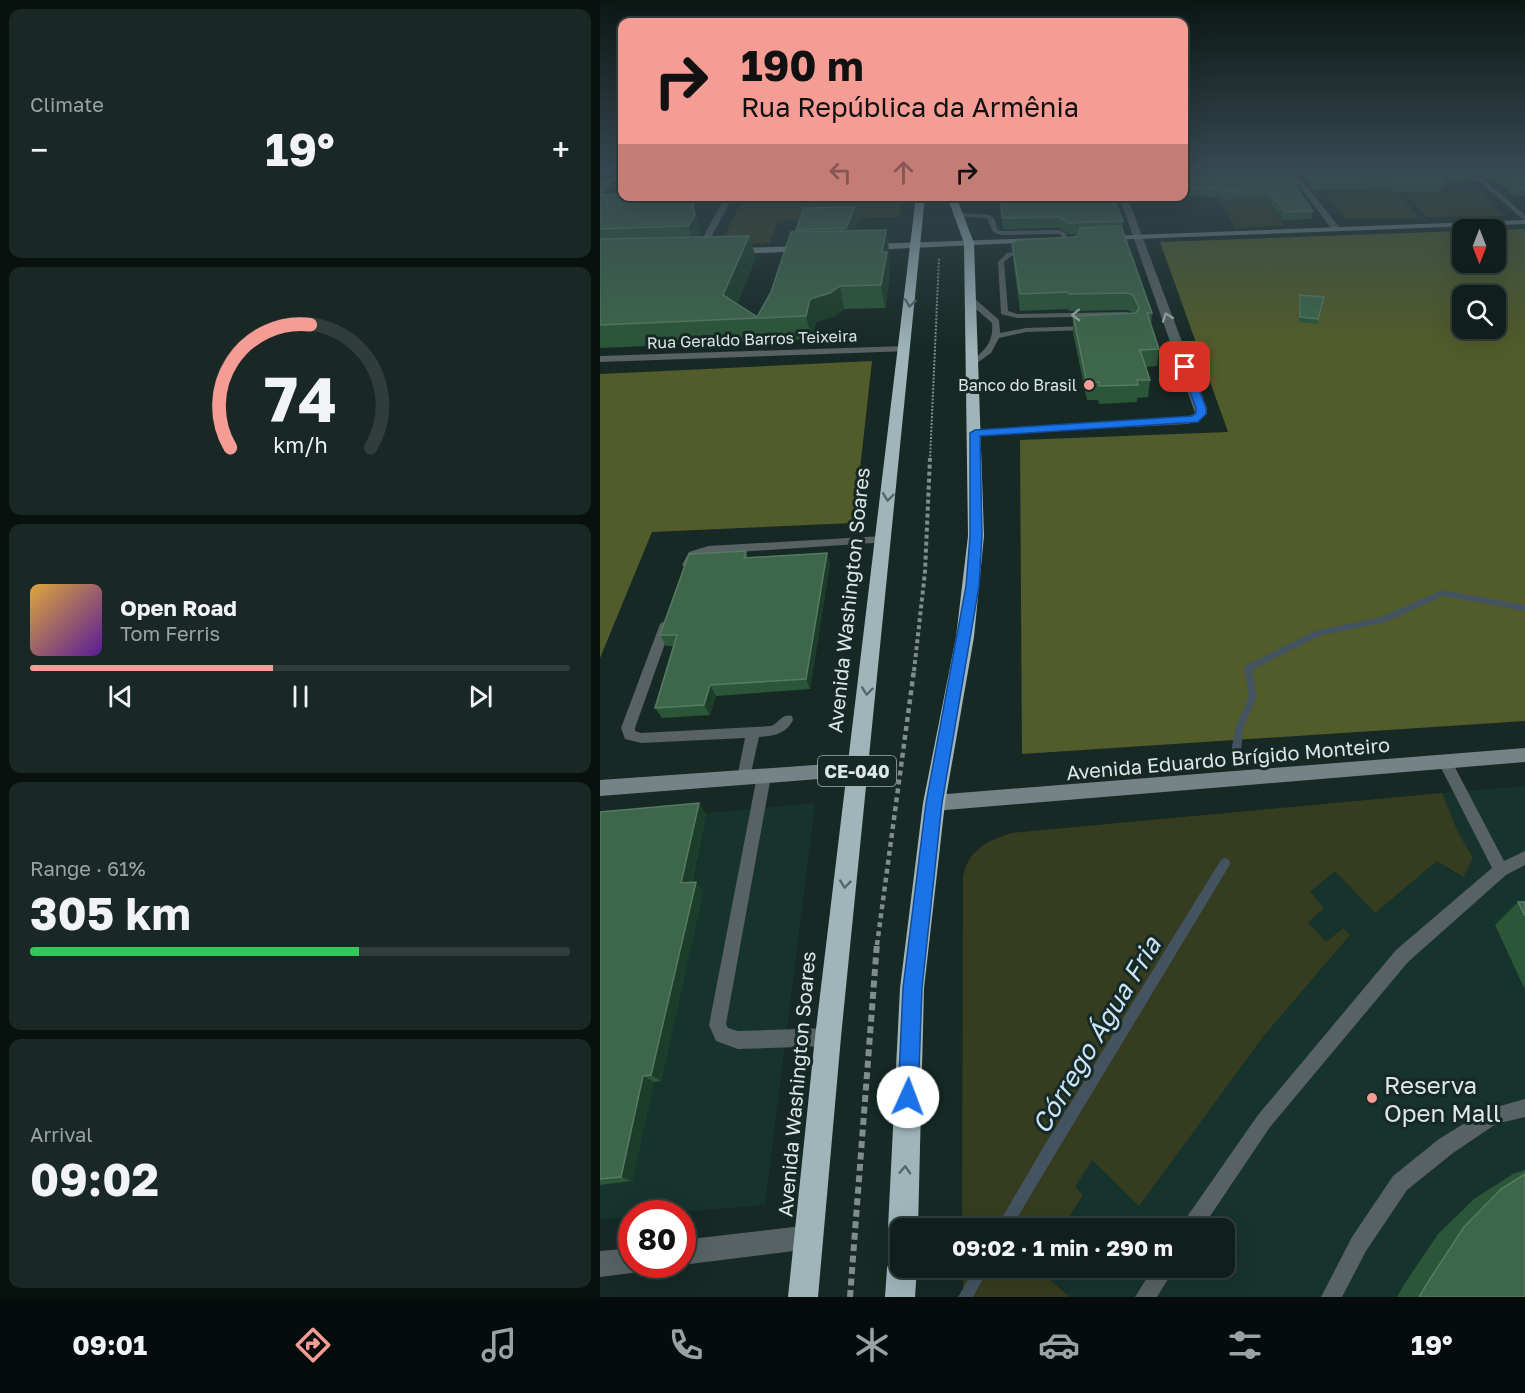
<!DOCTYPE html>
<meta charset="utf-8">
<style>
body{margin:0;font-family:"Golos Text",sans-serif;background:#192725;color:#f1f3f6;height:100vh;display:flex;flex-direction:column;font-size:22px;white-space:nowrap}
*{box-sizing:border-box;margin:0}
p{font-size:20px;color:#9ca2a3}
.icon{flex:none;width:33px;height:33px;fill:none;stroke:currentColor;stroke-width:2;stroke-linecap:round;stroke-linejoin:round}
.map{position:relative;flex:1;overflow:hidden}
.panel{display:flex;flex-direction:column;gap:9px;padding:9px;background:#09110f;width:600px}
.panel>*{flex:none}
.guide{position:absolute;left:18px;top:18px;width:570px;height:183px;border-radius:12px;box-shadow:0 6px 24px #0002,0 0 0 2px #303d3b;background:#f59c94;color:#111;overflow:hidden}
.needle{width:39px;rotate:180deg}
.controls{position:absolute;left:852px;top:219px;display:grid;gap:12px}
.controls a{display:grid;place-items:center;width:54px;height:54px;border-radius:12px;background:#101f1c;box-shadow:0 6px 24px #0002,0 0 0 2px #303d3b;font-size:30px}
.speed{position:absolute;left:18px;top:1200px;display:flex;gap:12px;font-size:30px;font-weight:700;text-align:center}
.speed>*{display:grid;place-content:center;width:78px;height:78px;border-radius:50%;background:#101f1c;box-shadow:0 6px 24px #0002,0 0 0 2px #303d3b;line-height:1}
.speed .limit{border:9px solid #d22;background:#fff;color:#111}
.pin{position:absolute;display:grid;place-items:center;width:51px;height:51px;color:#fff;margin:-26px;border-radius:12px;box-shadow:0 3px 9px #0006}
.me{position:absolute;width:66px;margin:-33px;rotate:2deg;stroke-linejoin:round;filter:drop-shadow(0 0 4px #0008)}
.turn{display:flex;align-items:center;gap:21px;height:126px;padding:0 24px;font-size:27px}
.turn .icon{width:78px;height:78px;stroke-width:2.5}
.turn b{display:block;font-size:42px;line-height:51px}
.lanes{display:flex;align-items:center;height:57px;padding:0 24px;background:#0003;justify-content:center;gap:30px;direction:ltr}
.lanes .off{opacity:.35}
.big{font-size:45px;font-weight:700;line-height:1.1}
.panel .widget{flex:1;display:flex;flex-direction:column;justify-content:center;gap:9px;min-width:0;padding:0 21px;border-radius:12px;background:#192725}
.panel .dial{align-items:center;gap:0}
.dial svg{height:156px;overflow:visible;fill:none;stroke:#303d3b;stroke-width:7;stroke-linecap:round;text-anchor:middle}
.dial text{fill:#f1f3f6;stroke:none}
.song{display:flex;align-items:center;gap:18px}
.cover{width:72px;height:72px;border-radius:9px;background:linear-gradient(135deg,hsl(40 70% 55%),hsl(270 70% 35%))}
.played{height:6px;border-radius:3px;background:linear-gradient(90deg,#f59c94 45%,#303d3b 45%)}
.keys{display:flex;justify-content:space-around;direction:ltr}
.heat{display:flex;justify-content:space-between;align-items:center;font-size:33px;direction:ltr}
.charge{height:9px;border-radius:4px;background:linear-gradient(90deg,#34c759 61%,#303d3b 0)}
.trip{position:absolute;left:290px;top:1218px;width:345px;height:60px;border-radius:12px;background:#101f1c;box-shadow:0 6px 24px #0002,0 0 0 2px #303d3b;font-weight:700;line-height:60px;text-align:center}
.menu{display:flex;height:96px;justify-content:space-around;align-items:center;background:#060c0b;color:#9ca2a3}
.menu .icon{width:42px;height:42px}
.menu .current{color:#f59c94}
.menu b{font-size:27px;color:#f1f3f6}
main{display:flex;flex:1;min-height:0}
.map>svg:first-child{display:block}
</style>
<main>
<section class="panel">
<div class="widget"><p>Climate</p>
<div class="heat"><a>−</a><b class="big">19°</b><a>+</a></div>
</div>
<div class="widget dial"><svg viewBox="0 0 100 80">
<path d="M14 69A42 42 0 1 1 86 69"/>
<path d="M14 69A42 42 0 0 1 55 6" stroke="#f59c94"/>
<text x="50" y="56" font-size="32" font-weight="700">74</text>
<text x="50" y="72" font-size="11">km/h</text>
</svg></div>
<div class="widget">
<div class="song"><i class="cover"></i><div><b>Open Road</b><p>Tom Ferris</p></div></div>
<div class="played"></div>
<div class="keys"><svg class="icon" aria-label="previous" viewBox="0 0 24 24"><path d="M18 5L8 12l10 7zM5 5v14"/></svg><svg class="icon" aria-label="pause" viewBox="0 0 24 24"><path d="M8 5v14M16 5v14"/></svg><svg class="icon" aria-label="next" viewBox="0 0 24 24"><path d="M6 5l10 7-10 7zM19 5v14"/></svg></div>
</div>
<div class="widget"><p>Range · 61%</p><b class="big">305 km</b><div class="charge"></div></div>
<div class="widget"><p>Arrival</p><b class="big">09:02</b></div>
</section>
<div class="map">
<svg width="925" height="1297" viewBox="0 0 925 1297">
<rect width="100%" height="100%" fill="#162925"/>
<path fill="#17332e" d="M925 786V1297H470L451 1281 459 1268H624V1228H466L463 1226 483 1195 474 1188 492 1159 539 1205 663 1037 750 935 742 928 726 942 708 922 723 908 709 892 735 870 775 913 837 861 860 877 873 858 858 832 842 793Z
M215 803 165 1205 67 1213 32 1214 31 1217 0 1219V823Z"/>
<path fill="#363c1f" d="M879 192 903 216 827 217 806 193Z
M726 193H798L819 218 746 219Z
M301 196 300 217 178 221 170 243 124 245 121 242 144 197Z
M667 198 685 226 635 228 619 199Z
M842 793 858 832 873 858 863 877 837 861 775 913 735 871 710 892 724 908 708 922 726 942 743 928 750 935 663 1037 539 1206 492 1160 475 1187 483 1195 463 1226 466 1228H362L363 878C368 849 386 842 411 833Z
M363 1268H459L451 1281 470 1297H363Z"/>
<path fill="#525c2a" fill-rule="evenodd" d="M925 229V721L422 754 420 440 628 432 560 242 862 231V262H896V230ZM862 296H896V328H862Z
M272 361 254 523 52 532 0 658V374Z"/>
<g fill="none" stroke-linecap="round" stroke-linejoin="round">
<path fill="#435460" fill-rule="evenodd" d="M842 590 925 605V611L843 596 786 622 719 636 652 670 657 696 643 729 641 753 639 756 636 757 633 756 631 753 635 729 649 696 644 668 645 666 714 631 781 617Z
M625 858 629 860 630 863 629 866 454 1156 411 1228H397L399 1223 444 1146 621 860Z
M375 1268H389L373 1297H358Z"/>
<path stroke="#7f8d8b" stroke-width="2" stroke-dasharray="2 1.5" stroke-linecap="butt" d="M330 460 339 258"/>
<path stroke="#7f8d8b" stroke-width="4" stroke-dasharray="4 3" stroke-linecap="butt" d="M314 671 325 572 330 458"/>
<path stroke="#7f8d8b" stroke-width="4.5" stroke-dasharray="5 4" stroke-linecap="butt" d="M277 945 314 670"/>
<path stroke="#7f8d8b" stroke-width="6" stroke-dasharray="7 4.5" stroke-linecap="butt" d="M250 1297 277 943"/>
<path fill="#586163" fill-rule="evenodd" d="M359 213 390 215 394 218 398 230 402 231 459 230 466 233 468 239 463 240 461 235 458 234 401 235 393 232 387 218 357 216 356 215Z
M429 250 432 252 431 253 411 256 404 262 408 311 417 314 527 312 531 314 536 325 535 327 527 329 528 325 524 316 417 318 401 314 398 262 407 253Z
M368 298H374L399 320 400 333 426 328 488 326 492 328 488 330 426 332 399 338 391 353 373 366 369 364C383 351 394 344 392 323L368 302Z
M283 536 287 538 288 540 287 542 109 554 97 558 91 568 87 569 82 565 89 552 108 546Z
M66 620 72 624 35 728V731L41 733 171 726C180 722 182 713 192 716L193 720C186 734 174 736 159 737L149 782 144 784 139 782 137 778 145 738 41 743 25 739 21 728 60 624Z
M845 756 850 758 904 861 925 851V865L906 875 808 962 670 1127 602 1228H581L584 1221 658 1115 796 950 892 868 838 762 840 758Z
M164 770 169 772 171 776 126 1024 128 1028 138 1031 228 1028 234 1031 237 1037 234 1043 228 1046 138 1049 116 1041 109 1025 157 776 159 772Z
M925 1099V1117L896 1124 853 1153 807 1190 766 1251 742 1297H721L752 1237 793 1176 839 1139 886 1110Z
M553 1268H575L557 1297H535Z"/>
<path fill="#586163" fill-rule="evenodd" d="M0 169H22V171L0 172Z
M687 169H693L739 227V231H733Z
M865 169H872L925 215V221Z
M125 196H133L103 253 96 255 95 253Z
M519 196H527L607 408V414L588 424 371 435V431L375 430 586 418 595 413Z
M305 346 309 347V351L0 362V356Z
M210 1225 219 1228 222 1237 219 1246 210 1249 82 1265 80 1264H82V1240Z
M32 1248V1264H43L41 1269 32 1273 0 1277V1251Z"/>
<path fill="#758386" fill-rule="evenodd" d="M925 220V224L507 240 503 238 507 236Z
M438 238 442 240 441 242 270 250 266 247 270 244Z
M204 246 207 247V251L135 254 131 251 135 248Z
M925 748V762L334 811 328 808 325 803 328 798 334 795Z
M257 762 263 764 265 769 263 774 257 776 0 796V780Z"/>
<path fill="#9fb5ba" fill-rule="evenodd" d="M316 196H325L241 1037 218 1297H188L215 1037Z
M347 196H356L374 243 384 536 374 637 345 803 324 988 318 1228H300V1241L293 1238 288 1228 300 988 323 803 356 637 368 536 364 243Z
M300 1254V1268H317L315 1297H285L287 1268 291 1257Z"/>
</g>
<path fill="#2b5638" d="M584 169 702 183 701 191H698L713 211 711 219 683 220 667 198 619 199 618 197 584 196Z
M696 169H873L880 175 877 182 843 183 840 191 807 192 792 191 790 188 713 191Z
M874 169H925V196L915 197 898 182H890Z
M0 182 21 194 59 200 92 199 98 220 101 237 156 257 137 304 157 317 171 292 197 232 196 230 255 207 258 220 253 231 286 230 289 251 288 258 290 274 285 308 244 309 235 316 216 322 212 339 0 348Z
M374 196H513L523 221 522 229 552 313 551 327 559 349 557 366 546 367 550 380 548 397 537 398V402L499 404 498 400H487L473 333V316L533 314 532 312 527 310 469 311 468 309 420 311 413 259 412 243 475 237 479 234H469L459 228 403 229 400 199 374 200Z
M700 295 724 297 717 324 699 322V300Z
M146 551 148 557 227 553 230 564 210 689 116 696 110 715 62 718 55 708 74 646H66L60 635Z
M0 812 106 813 92 882 103 891 61 1081 54 1082 32 1181 0 1185Z
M918 902H925V990L895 925Z
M925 1170V1297H797L803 1286 838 1234 874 1199 913 1174Z"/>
<path fill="#1b3d29" d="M15 178 23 198 1 195Z
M92 199 98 220 101 236 95 247 88 226Z
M255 207 258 220 249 242 246 228Z
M286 230 289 251 288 258 290 274 285 308 281 285 282 252Z
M149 236 156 257 131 318 123 295Z
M240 286 244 309 235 316 216 322 212 339 206 316 210 299Z
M227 553 230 564 210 689 206 679Z
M110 685 116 696 110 715 104 705Z
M99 803 106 813 89 893 81 883Z
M96 882 103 891 61 1081 51 1075Z
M43 1076 54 1082 32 1181 21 1177Z"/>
<path fill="#3e664b" stroke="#577a63" stroke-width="1.5" d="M584 169H691L702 183 693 184 713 211 685 212 668 190 620 191 619 189 584 188Z
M703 169H873L880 175 840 176 844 180H840L843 183 810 184 795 183 792 180 715 183Z
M886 169H925V189H918L901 174H893Z
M15 178 1 195 22 194V196H44L59 200 92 199 95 215 88 226 0 229V182Z
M400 196H513L523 221 469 223 459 217 402 218Z
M255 207 246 228 196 230 204 208Z
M521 226 552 313H547L559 349 540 350 550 380H537L538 385 499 386V382L487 383 473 316 536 313 539 308 533 295 528 293 469 294 468 292 420 294 412 243 419 240 475 237 480 233V228Z
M286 230 282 252H287L281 285 240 286 230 293 210 299 206 316 0 325V239L149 236 123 295 157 317 171 292 191 232Z
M700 295 724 297 718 319 700 317Z
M146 551 144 558 227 553 206 679 110 685 104 705 55 708 77 635H60L89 554Z
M99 803 81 883 96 882 51 1075 43 1076 21 1177 0 1179V812Z
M918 902H925V916Z
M925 1174V1297H819L828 1282 864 1227 901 1189Z"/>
<defs><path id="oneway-chevron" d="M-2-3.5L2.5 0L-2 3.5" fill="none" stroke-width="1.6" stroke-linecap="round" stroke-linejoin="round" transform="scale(1.5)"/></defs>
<g stroke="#546868">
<use href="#oneway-chevron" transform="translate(310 303) rotate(97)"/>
<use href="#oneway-chevron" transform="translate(288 497) rotate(97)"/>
<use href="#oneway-chevron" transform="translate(267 691) rotate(97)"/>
<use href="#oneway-chevron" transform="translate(245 884) rotate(96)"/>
<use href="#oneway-chevron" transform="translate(305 1170) rotate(-88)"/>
</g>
<g stroke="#a1abab">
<use href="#oneway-chevron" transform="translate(476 315) rotate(178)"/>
<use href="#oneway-chevron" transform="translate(567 317) rotate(-110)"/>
</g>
<linearGradient id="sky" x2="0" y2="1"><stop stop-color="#0c1714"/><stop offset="0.48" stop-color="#364951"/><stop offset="1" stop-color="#364951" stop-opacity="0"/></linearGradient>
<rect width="925" height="350" fill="url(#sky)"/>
<path fill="#1a73e8" stroke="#114b97" stroke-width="1.5" d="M585 364 590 367 606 408V414L598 422 380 436 382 536 379 586 342 803 322 988 318 1097 315 1104 308 1107 301 1104 298 1097 303 988 326 803 366 586 370 536V433L375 430 592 416 596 413V408L581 367Z"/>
<g fill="#f59c94" stroke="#162925" stroke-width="2">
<circle cx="489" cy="385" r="6"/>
<circle cx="772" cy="1098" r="6"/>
</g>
<g text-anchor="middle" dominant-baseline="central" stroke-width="6" stroke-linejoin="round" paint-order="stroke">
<g font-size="16" fill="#dde8e6" stroke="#162925">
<text transform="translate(152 339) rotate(-2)">Rua Geraldo Barros Teixeira</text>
</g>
<g font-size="16" fill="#dde8e6" stroke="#162925" text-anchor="end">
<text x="477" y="385">Banco do Brasil</text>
</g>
<rect fill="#162925" stroke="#a1afac" stroke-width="1.5" x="218" y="756" width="78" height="30" rx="4.5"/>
<g font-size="18" font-weight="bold" fill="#dde8e6">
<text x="257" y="771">CE-040</text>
</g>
<g font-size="20" fill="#dde8e6" stroke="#162925">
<text transform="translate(248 600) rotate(-84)">Avenida Washington Soares</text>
<text transform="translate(628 758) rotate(-5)">Avenida Eduardo Brígido Monteiro</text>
<text transform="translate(196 1084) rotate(-85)">Avenida Washington Soares</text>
</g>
<g font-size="24" fill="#dde8e6" stroke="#162925" text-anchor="start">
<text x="784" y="1084">Reserva<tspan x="784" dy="28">Open Mall</tspan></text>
</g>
<g font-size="26" font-style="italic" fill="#cae4fa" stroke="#162925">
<text transform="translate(496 1035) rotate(-59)">Córrego Água Fria</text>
</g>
</g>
</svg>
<div class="controls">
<a><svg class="needle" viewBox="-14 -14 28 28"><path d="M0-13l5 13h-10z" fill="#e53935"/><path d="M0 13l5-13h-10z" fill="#9ca2a3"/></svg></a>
<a><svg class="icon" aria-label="search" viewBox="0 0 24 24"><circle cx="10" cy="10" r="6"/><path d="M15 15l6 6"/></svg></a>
</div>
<div class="speed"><div class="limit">80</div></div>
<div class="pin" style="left:585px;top:367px;background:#d93025"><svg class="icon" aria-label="arrive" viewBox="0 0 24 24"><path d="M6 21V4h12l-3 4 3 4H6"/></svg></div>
<svg class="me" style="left:308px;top:1097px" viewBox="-20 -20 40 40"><circle r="19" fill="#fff"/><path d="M0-13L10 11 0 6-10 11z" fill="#1a73e8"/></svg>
<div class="trip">09:02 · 1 min · 290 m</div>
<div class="guide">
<div class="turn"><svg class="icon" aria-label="right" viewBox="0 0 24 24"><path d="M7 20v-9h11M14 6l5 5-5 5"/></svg><div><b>190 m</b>Rua República da Armênia</div></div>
<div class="lanes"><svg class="icon off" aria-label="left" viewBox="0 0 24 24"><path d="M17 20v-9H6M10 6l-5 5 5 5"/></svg><svg class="icon off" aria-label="ahead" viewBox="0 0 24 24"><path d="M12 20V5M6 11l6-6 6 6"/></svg><svg class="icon" aria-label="right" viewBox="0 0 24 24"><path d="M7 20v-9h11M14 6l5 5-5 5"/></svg></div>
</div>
</div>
</main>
<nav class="menu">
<b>09:01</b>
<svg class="icon current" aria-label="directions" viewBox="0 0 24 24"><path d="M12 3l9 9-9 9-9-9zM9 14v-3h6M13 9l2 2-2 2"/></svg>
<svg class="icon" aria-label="music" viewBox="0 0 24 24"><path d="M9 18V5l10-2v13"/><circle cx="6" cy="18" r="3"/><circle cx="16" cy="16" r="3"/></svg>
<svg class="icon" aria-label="phone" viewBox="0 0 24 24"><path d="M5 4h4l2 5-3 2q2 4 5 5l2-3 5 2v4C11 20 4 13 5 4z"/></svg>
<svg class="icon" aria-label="climate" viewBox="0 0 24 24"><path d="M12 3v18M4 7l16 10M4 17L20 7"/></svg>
<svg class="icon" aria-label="car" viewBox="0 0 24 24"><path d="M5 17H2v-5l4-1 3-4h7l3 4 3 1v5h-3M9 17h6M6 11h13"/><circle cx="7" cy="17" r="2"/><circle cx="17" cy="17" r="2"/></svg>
<svg class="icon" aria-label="filters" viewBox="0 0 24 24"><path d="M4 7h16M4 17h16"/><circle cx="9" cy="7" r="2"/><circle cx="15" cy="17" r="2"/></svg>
<b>19°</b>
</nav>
